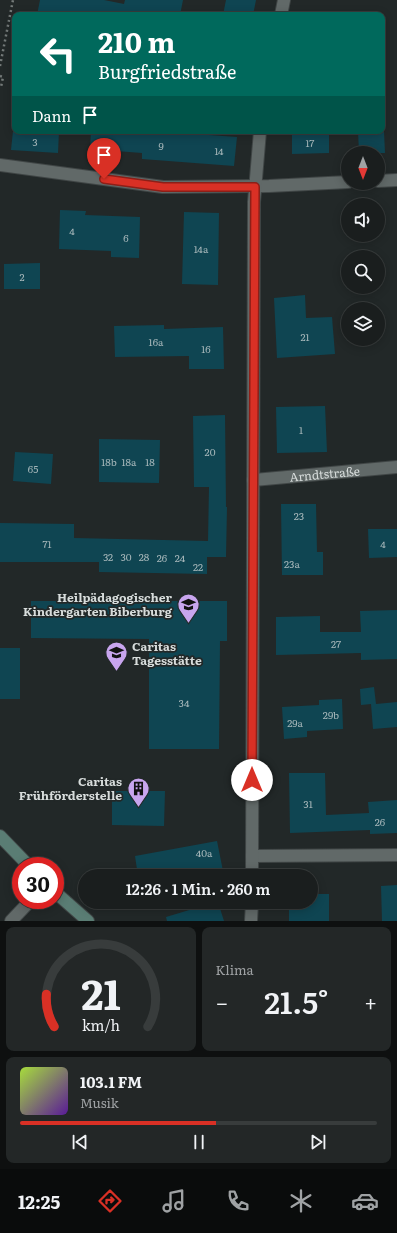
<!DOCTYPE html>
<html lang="de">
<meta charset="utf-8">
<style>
body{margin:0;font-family:Literata,serif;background:#232727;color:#f1f3f6;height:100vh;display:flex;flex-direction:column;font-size:15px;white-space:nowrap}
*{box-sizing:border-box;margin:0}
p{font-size:13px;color:#9fa2a4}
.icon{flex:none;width:22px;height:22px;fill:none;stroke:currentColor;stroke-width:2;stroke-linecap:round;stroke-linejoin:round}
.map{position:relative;height:921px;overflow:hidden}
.sheet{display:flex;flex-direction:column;gap:6px;padding:6px;background:#0e1010;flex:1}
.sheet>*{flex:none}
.hud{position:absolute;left:12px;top:12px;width:373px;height:122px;border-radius:8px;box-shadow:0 2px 10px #0003,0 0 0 1px #383c3c;background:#00695c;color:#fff;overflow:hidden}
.needle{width:26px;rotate:180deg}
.controls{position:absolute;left:341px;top:146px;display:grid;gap:8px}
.controls a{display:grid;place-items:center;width:44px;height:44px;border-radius:50%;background:#1a1e1e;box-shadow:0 2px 10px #0003,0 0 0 1px #383c3c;font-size:20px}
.speed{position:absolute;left:12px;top:857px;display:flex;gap:8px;font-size:20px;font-weight:700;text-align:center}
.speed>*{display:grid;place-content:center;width:52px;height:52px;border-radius:50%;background:#1a1e1e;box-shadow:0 2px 10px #0003,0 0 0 1px #383c3c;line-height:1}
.speed .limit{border:6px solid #d22;background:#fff;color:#111}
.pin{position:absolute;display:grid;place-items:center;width:34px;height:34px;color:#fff;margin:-41px -17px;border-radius:50% 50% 50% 0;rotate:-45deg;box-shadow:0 0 4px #0007}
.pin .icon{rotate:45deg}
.me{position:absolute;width:44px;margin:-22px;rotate:0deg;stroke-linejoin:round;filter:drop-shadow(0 0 3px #0008)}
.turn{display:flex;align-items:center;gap:14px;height:84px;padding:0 20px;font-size:18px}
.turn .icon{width:52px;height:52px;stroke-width:2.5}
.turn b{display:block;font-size:28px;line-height:34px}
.then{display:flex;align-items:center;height:38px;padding:0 20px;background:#0003;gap:8px;font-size:15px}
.big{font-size:30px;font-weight:600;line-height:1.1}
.sheet .card{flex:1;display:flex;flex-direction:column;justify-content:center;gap:6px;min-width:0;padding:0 14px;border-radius:8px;background:#232727}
.sheet .dial{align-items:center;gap:0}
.dial svg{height:104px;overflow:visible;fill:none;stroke:#383c3c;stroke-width:7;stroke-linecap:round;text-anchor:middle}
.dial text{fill:#f1f3f6;stroke:none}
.song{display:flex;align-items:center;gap:12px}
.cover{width:48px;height:48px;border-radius:6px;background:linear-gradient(135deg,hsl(80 70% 55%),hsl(270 70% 35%))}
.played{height:4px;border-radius:2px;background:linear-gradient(90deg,#d93025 55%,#383c3c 55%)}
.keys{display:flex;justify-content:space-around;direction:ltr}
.heat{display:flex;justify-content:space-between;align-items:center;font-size:22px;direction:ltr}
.sheet .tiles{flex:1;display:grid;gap:6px;grid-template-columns:1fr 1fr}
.card:last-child{grid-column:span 2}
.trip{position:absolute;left:78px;top:869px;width:240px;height:40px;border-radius:20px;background:#1a1e1e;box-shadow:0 2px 10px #0003,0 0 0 1px #383c3c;font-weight:600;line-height:40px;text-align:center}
.tabs{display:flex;height:64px;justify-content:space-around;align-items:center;background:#0a0c0c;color:#9fa2a4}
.tabs .icon{width:28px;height:28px}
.tabs .on{color:#d93025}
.tabs b{font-size:18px;color:#f1f3f6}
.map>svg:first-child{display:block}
</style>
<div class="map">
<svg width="397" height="921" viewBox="0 0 397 921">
<rect width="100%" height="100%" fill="#222828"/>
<path fill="#0f4552" d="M40 0H104L124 4 125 0H183L180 15H37Z
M226 0H256L253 15H223Z
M13 131H59L58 153 11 150Z
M91 131H181V133L237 137 234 166 142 159V153L90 149Z
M292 131H329V153L292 154Z
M358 131H384L385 153H359Z
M60 210 86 211 85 215 140 217 139 258 111 257V251L59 249Z
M184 212 219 213 218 285 182 284Z
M40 263V289H4V264Z
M305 295 306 318 332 317 335 354 277 358 274 298Z
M164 325V329L223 327 224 369H189V356L115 357 114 326Z
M325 406 327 452 277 453 276 407Z
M225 415 226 507H227L226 557H207V574L99 572V562H0V523L74 524V538L208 541 209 487H194L193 416Z
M99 439 160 440 159 483 99 482Z
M15 452 53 454 51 484 13 481Z
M281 504H316L317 552H323V575H282Z
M368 529H397V557L369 558Z
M31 601H227V641H220L219 749H149V639L31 638Z
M397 610V659L361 660V653L276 655V617L320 616V632H361L360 611Z
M0 648H20V699H0Z
M374 687 376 704 397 702V727L373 729 371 704 361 705 360 689Z
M342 699 343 729 307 731V737L284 739 282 707 319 705V700Z
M289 773H325L326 815 369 813 368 802 397 800V833L370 834V830L290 833Z
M112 791H165L164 826 112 825Z
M217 841 224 876H138L135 856Z
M397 885V921H382L381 886Z
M311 894H329V921H289V902H311Z
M216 902H218L224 921H167L166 917Z"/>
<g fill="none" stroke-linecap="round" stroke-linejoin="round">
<defs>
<g id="street">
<path d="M281 15 284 0"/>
<path d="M0 165 163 187 269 186 348 182"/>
<path d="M378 181 397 180"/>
<path id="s1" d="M253 480 397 467"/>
<path d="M252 856 397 855"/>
<path d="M252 876 254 202 260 131"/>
<path d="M11 921 31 900"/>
<path d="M251 921 252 902"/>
</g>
<path id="secondary" d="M0 836 29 866
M55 892 88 921"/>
</defs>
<use href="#street" stroke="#404646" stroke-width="14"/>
<use href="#secondary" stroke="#404646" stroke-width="14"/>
<path stroke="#747a79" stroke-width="2.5" stroke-dasharray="2 3" stroke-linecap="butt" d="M0 66 13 0
M0 76 3 77 1 87"/>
<use href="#street" stroke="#616968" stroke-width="12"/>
<use href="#secondary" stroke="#5a7d74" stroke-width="12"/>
</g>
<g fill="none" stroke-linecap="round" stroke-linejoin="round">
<defs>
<path id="route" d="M104 179 163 187H255L252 780"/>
</defs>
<use href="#route" stroke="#8d1f18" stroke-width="10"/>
<use href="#route" stroke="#d93025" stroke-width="7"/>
</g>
<defs>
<symbol id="school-pin" viewBox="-11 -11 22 30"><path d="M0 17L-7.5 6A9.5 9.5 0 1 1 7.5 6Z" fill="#c8a5ee" stroke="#222828"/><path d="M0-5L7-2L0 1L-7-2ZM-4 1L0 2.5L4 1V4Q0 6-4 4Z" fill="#111"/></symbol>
<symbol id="building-pin" viewBox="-11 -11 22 30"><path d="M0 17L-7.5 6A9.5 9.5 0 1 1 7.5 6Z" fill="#c8a5ee" stroke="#222828"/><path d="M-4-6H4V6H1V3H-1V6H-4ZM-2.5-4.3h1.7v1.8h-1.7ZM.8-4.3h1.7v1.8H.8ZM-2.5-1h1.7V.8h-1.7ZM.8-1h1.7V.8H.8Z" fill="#111"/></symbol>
</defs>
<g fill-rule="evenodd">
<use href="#school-pin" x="176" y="592" width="25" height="34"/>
<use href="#school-pin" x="104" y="640" width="25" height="34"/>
<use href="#building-pin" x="126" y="776" width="25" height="34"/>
</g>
<g text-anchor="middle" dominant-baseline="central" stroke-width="3.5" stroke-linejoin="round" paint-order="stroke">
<g font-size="10" fill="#a5b6b9">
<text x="35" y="141">3</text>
<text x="310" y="142">17</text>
<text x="161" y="145">9</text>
<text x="219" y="150">14</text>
<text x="72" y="230">4</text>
<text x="126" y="237">6</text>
<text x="201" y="248">14a</text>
<text x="22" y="276">2</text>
<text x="305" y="336">21</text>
<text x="156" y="341">16a</text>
<text x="206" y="348">16</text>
<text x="301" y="429">1</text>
<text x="210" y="451">20</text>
<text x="109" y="461">18b</text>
<text x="129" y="461">18a</text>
<text x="150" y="461">18</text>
<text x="33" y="468">65</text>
<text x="299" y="515">23</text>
<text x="47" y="543">71</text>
<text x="383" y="543">4</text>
<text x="108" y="556">32</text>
<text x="126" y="556">30</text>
<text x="144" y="556">28</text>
<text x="162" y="557">26</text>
<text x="180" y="557">24</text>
<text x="292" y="563">23a</text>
<text x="198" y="566">22</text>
<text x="336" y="643">27</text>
<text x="184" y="702">34</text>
<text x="331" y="714">29b</text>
<text x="295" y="722">29a</text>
<text x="308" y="803">31</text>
<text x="380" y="821">26</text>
<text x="204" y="852">40a</text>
</g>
<g font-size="12" fill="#d7dcdb" stroke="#222828">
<text stroke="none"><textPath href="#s1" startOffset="72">Arndtstraße</textPath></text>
</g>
<g font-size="12" font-weight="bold" fill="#d7dcdb" stroke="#222828" text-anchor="end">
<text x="172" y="597">Heilpädagogischer<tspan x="172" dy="14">Kindergarten Biberburg</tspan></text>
<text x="132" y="646" text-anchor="start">Caritas<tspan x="132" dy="14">Tagesstätte</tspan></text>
<text x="122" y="781">Caritas<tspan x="122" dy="14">Frühförderstelle</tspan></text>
</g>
</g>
</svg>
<div class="controls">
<a><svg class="needle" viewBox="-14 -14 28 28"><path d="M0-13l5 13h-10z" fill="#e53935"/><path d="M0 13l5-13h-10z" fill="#9fa2a4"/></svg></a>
<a><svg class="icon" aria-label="sound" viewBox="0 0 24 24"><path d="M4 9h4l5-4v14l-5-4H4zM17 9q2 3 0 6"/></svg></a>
<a><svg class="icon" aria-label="search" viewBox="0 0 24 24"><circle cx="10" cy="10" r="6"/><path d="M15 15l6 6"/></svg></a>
<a><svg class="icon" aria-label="layers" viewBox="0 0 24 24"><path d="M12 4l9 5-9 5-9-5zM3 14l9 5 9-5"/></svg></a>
</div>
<div class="speed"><div class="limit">30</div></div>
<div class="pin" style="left:104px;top:179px;background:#d93025"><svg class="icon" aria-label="arrive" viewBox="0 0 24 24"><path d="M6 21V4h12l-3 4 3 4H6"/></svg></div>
<svg class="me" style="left:252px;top:780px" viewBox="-20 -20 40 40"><circle r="19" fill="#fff"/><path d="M0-13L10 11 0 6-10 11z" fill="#d93025"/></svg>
<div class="trip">12:26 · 1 Min. · 260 m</div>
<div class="hud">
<div class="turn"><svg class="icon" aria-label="left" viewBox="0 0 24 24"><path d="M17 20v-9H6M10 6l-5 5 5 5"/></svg><div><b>210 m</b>Burgfriedstraße</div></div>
<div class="then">Dann<svg class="icon" aria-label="arrive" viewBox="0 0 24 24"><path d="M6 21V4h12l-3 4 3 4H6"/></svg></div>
</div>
</div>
<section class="sheet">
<div class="tiles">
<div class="card dial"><svg viewBox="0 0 100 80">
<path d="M14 69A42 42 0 1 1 86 69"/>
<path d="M14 69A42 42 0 0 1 8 44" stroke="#d93025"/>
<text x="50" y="56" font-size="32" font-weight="700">21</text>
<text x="50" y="72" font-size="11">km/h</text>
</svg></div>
<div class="card"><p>Klima</p>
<div class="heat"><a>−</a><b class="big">21.5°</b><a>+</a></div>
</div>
<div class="card">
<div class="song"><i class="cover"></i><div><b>103.1 FM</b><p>Musik</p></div></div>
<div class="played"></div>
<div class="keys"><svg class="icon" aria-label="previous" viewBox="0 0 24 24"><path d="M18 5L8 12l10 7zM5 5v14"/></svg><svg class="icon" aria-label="pause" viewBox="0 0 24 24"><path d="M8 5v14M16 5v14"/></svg><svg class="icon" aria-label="next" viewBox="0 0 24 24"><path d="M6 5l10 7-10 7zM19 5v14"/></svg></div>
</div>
</div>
</section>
<nav class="tabs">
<b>12:25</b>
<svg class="icon on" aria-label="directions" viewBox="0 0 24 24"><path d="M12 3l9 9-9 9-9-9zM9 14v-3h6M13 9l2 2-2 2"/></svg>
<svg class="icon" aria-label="music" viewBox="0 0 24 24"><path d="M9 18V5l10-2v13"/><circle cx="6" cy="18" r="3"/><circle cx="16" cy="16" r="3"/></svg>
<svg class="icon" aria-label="phone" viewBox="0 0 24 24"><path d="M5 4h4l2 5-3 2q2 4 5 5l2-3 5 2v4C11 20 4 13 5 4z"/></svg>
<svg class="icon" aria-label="climate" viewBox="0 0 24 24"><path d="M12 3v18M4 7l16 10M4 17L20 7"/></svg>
<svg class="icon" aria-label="car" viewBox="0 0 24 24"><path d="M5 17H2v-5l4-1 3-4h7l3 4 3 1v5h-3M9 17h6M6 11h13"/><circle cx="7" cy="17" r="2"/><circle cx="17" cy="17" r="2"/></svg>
</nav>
